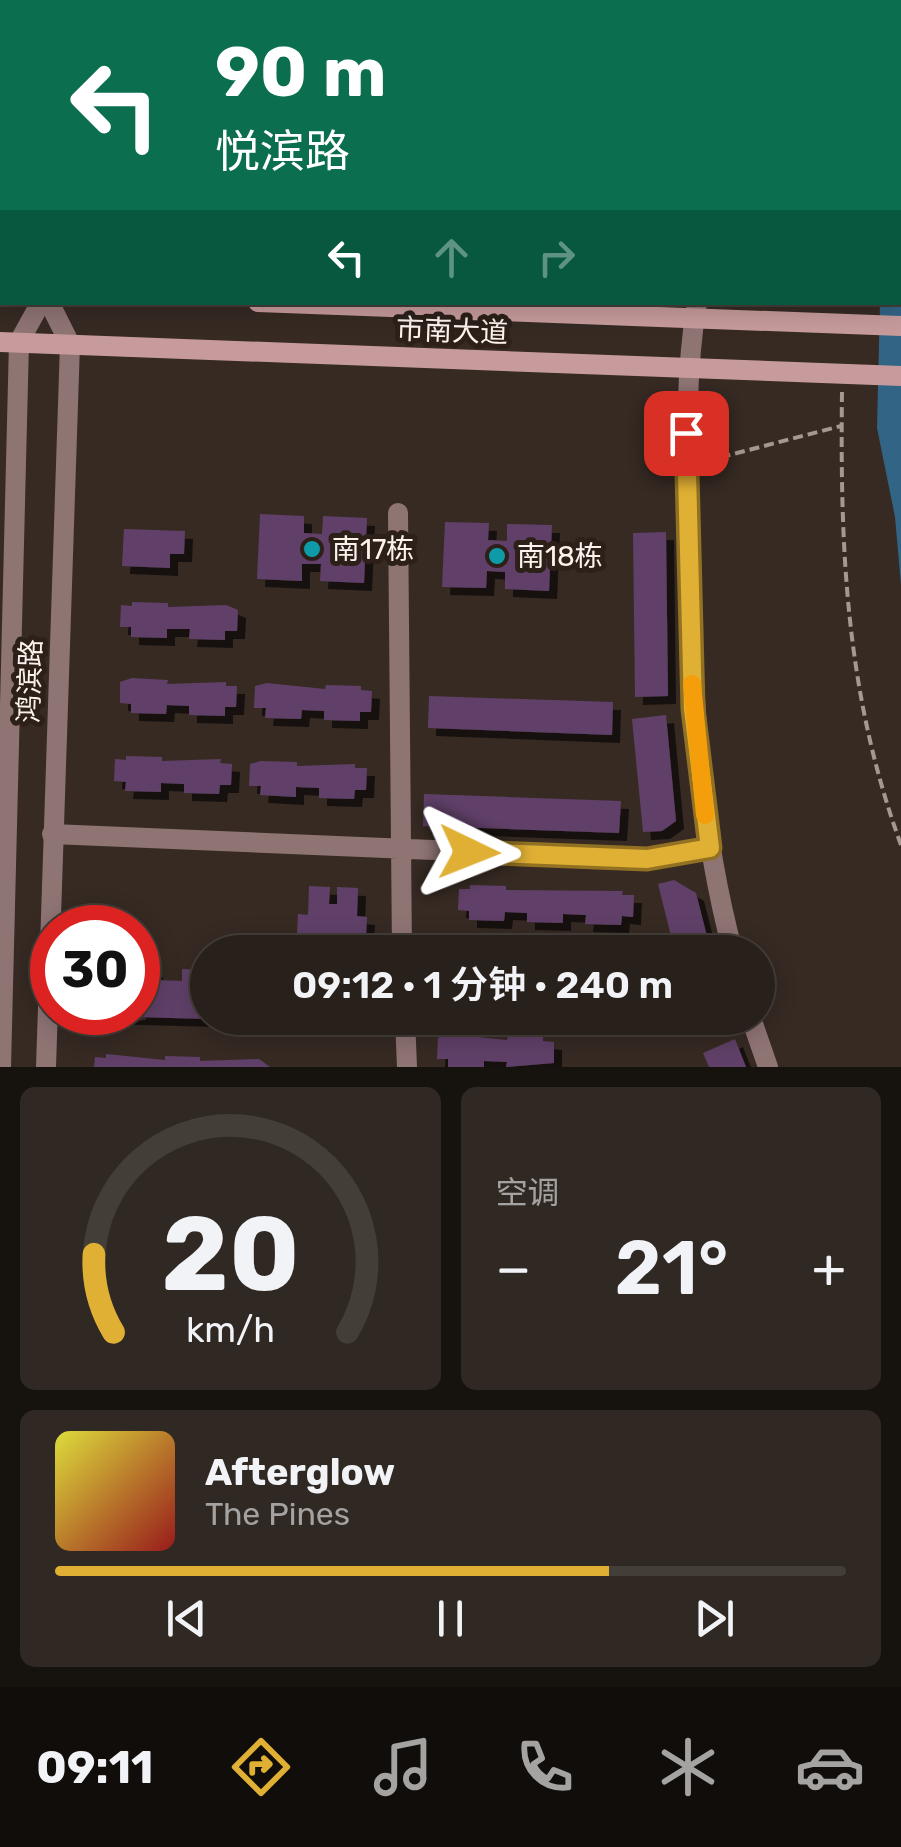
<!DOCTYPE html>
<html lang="zh">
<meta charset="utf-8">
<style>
body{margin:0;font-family:Rubik,"Noto Sans SC",sans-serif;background:#302823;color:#f1f3f6;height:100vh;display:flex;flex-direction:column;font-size:38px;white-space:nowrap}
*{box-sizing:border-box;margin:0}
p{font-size:32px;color:#a5a3a2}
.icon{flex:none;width:55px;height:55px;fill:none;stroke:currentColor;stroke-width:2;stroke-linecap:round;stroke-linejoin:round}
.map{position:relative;height:1067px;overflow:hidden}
.drawer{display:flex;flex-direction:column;gap:20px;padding:20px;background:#16120e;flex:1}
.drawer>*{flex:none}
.hud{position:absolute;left:0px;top:0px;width:902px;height:305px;box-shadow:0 5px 25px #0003,0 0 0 2px #443e39;background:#0b6e4f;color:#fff;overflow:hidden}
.speed{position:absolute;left:30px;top:905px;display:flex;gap:20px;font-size:50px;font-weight:700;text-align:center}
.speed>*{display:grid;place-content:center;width:130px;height:130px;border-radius:50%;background:#28201a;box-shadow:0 5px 25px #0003,0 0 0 2px #443e39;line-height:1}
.speed .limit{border:15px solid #d22;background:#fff;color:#111}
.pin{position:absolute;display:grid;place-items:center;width:85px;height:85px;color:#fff;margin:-42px;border-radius:20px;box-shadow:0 5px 15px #0006}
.me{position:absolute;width:110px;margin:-55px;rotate:92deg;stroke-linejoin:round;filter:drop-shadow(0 0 8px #0008)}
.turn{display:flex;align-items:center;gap:35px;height:210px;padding:0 50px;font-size:45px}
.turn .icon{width:130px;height:130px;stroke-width:2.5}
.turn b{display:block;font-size:70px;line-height:85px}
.lanes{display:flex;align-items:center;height:95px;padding:0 50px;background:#0003;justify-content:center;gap:50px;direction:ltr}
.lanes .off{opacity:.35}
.big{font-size:75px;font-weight:600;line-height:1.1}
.drawer .card{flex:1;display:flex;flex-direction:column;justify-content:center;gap:15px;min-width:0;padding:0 35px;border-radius:15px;background:#302823}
.drawer .dial{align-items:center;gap:0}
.dial svg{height:260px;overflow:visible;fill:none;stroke:#443e39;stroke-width:7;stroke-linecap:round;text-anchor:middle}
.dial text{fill:#f1f3f6;stroke:none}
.song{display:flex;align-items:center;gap:30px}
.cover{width:120px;height:120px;border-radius:15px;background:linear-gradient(135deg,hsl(60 70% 55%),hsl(0 70% 35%))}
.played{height:10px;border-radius:5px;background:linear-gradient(90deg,#e0b034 70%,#443e39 70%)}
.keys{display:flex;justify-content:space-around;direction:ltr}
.heat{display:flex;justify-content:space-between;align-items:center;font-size:55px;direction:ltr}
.drawer .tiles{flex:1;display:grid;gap:20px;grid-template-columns:1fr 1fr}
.card:last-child{grid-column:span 2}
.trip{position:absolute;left:190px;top:935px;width:585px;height:100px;border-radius:50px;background:#28201a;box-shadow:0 5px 25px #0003,0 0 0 2px #443e39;font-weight:600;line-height:100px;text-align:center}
.menu{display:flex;height:160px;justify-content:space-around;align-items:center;background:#100d0a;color:#a5a3a2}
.menu .icon{width:70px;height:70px}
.menu .active{color:#e0b034}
.menu b{font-size:45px;color:#f1f3f6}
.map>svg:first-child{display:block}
</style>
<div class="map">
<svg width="901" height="1067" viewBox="0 0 901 1067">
<defs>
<filter id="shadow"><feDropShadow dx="8" dy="8" stdDeviation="0" flood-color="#0009"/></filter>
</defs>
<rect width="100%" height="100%" fill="#362a23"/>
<path fill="#326486" d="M876 0H901V585L895 517 877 428 880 303 900 302V2Z"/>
<path fill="#604068" filter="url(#shadow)" d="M260 514 304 516V533L322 534 323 516 367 518 364 583 320 581 321 564H302V581L257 579Z
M445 522 489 523 488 540 507 541V524L552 525 549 591 505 589V572L487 571 486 588 442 587Z
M124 529 185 531 184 554H170V568L122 566Z
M666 532 668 696 635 697 633 533Z
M132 602 168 603V607L226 605 238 610 237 631H225V640L189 639 190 629H167V638L131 637V627H120L121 605 132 606Z
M132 678 168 680 167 684 226 682V686H237L236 707H225V716L189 715V706L167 705 166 714 131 713V704L120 703V682Z
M267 683 325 689 326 685 361 686V690L372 691 371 712H360V721L324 720V711L302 710 301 719 265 718 266 708H254L255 686Z
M429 696 613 702 612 735 428 728Z
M666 715 676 821 662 831 643 832 632 719Z
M126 756 162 757V761L221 759 220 763 232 764 231 785H220L219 794 184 793V784L161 783V792L125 791 126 782 114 781 115 759 126 760Z
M261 761 297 762V766L355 764V768H367L366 790H355L354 799 319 798V788L296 787V797L260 795 261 786H249L250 764Z
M424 794 621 801 619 833 423 826Z
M674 880 696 893 711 952H675L658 884Z
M470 885 506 886V890L623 891 622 895H634L633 917 622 916 621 925 585 924 586 915 563 914V923L527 922V913L505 912 504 921 469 920V911L458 910 459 889H470Z
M309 886 330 887 329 904H337V887L358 888 357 916 367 917 366 936H356L355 952H335V935L328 934 327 952H306L307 934 297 933 298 914 308 915Z
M138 968 155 969V980L182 981V969L208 970V1019L99 1016 138 1012Z
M449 1034 507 1040 508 1036 543 1037V1041L554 1042V1063L506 1067 507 1062 484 1061V1067H448V1059H437L438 1038Z
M735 1039 746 1067H709L703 1053Z
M106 1054 165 1060V1056L200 1057V1061L259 1059 270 1067H94L95 1057 106 1058Z"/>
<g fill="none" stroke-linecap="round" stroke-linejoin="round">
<path stroke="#a39892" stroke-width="4" stroke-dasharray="10 5" stroke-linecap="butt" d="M812 0 813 2
M842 392C840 551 846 694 901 845
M706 461 841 426"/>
<path stroke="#8f7474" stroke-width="20" d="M742 2 743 0
M0 152 2 160
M697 302C682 393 689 477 690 568 693 698 699 826 733 952
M398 513 402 952
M52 834 647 859 710 848
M405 1018 407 1067
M751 1018 768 1067"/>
<path stroke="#8f7474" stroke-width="20" d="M1 1067 19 342 41 302
M46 1067 70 344 49 302"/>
<path stroke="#c79b9c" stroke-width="20" d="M0 293H2
M258 302 901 326
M0 342 901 376"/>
</g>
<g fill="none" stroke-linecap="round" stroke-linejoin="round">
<defs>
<path id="route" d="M469 852 647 859 710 848 693 709 686 433"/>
</defs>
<use href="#route" stroke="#927222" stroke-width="25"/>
<use href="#route" stroke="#e0b034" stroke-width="18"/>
<path stroke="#f59e0b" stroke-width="18" d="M692 684 705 815"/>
</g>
<g fill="#0f9aa8" stroke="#2c2019" stroke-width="4">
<circle cx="312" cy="549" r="10"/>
<circle cx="497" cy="556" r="10"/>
</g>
<g text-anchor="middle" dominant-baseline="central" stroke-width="10" stroke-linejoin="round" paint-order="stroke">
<g font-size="28" fill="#fcf3ee" stroke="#2c2019">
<text transform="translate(452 331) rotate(2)">市南大道</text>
<text transform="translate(30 681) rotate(-88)">鸿滨路</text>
</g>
<g font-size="28" fill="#fcf3ee" stroke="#2c2019" text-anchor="start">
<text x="332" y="549">南17栋</text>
<text x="517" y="556">南18栋</text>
</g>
</g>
</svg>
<div class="speed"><div class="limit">30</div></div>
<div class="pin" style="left:686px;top:433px;background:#d93025"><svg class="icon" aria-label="arrive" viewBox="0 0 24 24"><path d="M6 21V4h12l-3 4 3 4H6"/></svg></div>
<svg class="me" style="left:469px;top:852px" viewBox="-20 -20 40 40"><path d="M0-17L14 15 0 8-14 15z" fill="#e0b034" stroke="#fff" stroke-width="4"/></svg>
<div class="trip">09:12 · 1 分钟 · 240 m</div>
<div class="hud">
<div class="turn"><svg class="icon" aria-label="left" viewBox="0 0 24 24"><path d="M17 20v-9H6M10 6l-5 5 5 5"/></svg><div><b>90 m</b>悦滨路</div></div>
<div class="lanes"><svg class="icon" aria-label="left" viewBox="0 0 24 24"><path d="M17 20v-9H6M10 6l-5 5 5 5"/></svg><svg class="icon off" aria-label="ahead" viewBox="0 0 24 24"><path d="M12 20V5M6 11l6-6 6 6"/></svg><svg class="icon off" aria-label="right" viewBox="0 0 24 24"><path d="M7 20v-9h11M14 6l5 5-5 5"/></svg></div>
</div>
</div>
<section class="drawer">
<div class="tiles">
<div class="card dial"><svg viewBox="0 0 100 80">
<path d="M14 69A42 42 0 1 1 86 69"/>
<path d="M14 69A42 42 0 0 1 8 45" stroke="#e0b034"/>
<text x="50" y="56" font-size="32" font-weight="700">20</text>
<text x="50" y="72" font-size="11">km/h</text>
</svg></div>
<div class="card"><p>空调</p>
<div class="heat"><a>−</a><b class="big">21°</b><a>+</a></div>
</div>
<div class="card">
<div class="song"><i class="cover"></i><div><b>Afterglow</b><p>The Pines</p></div></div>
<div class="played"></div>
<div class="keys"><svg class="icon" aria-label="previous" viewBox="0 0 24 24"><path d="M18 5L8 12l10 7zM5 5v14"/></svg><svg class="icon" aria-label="pause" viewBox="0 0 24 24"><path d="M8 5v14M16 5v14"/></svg><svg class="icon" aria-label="next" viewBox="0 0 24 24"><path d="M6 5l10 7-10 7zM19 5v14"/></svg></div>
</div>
</div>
</section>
<nav class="menu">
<b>09:11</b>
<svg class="icon active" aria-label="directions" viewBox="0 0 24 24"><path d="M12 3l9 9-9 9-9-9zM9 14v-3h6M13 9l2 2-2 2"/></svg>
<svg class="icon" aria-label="music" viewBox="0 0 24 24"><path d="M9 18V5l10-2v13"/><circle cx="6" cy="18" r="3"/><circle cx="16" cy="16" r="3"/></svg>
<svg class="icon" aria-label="phone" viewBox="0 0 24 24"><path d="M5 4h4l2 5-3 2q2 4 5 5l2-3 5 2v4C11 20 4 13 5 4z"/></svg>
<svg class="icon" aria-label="climate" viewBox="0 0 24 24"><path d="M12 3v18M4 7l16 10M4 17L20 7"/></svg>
<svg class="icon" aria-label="car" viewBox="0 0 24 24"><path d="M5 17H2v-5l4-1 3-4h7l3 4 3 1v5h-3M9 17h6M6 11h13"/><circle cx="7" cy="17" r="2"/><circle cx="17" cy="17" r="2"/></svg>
</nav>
